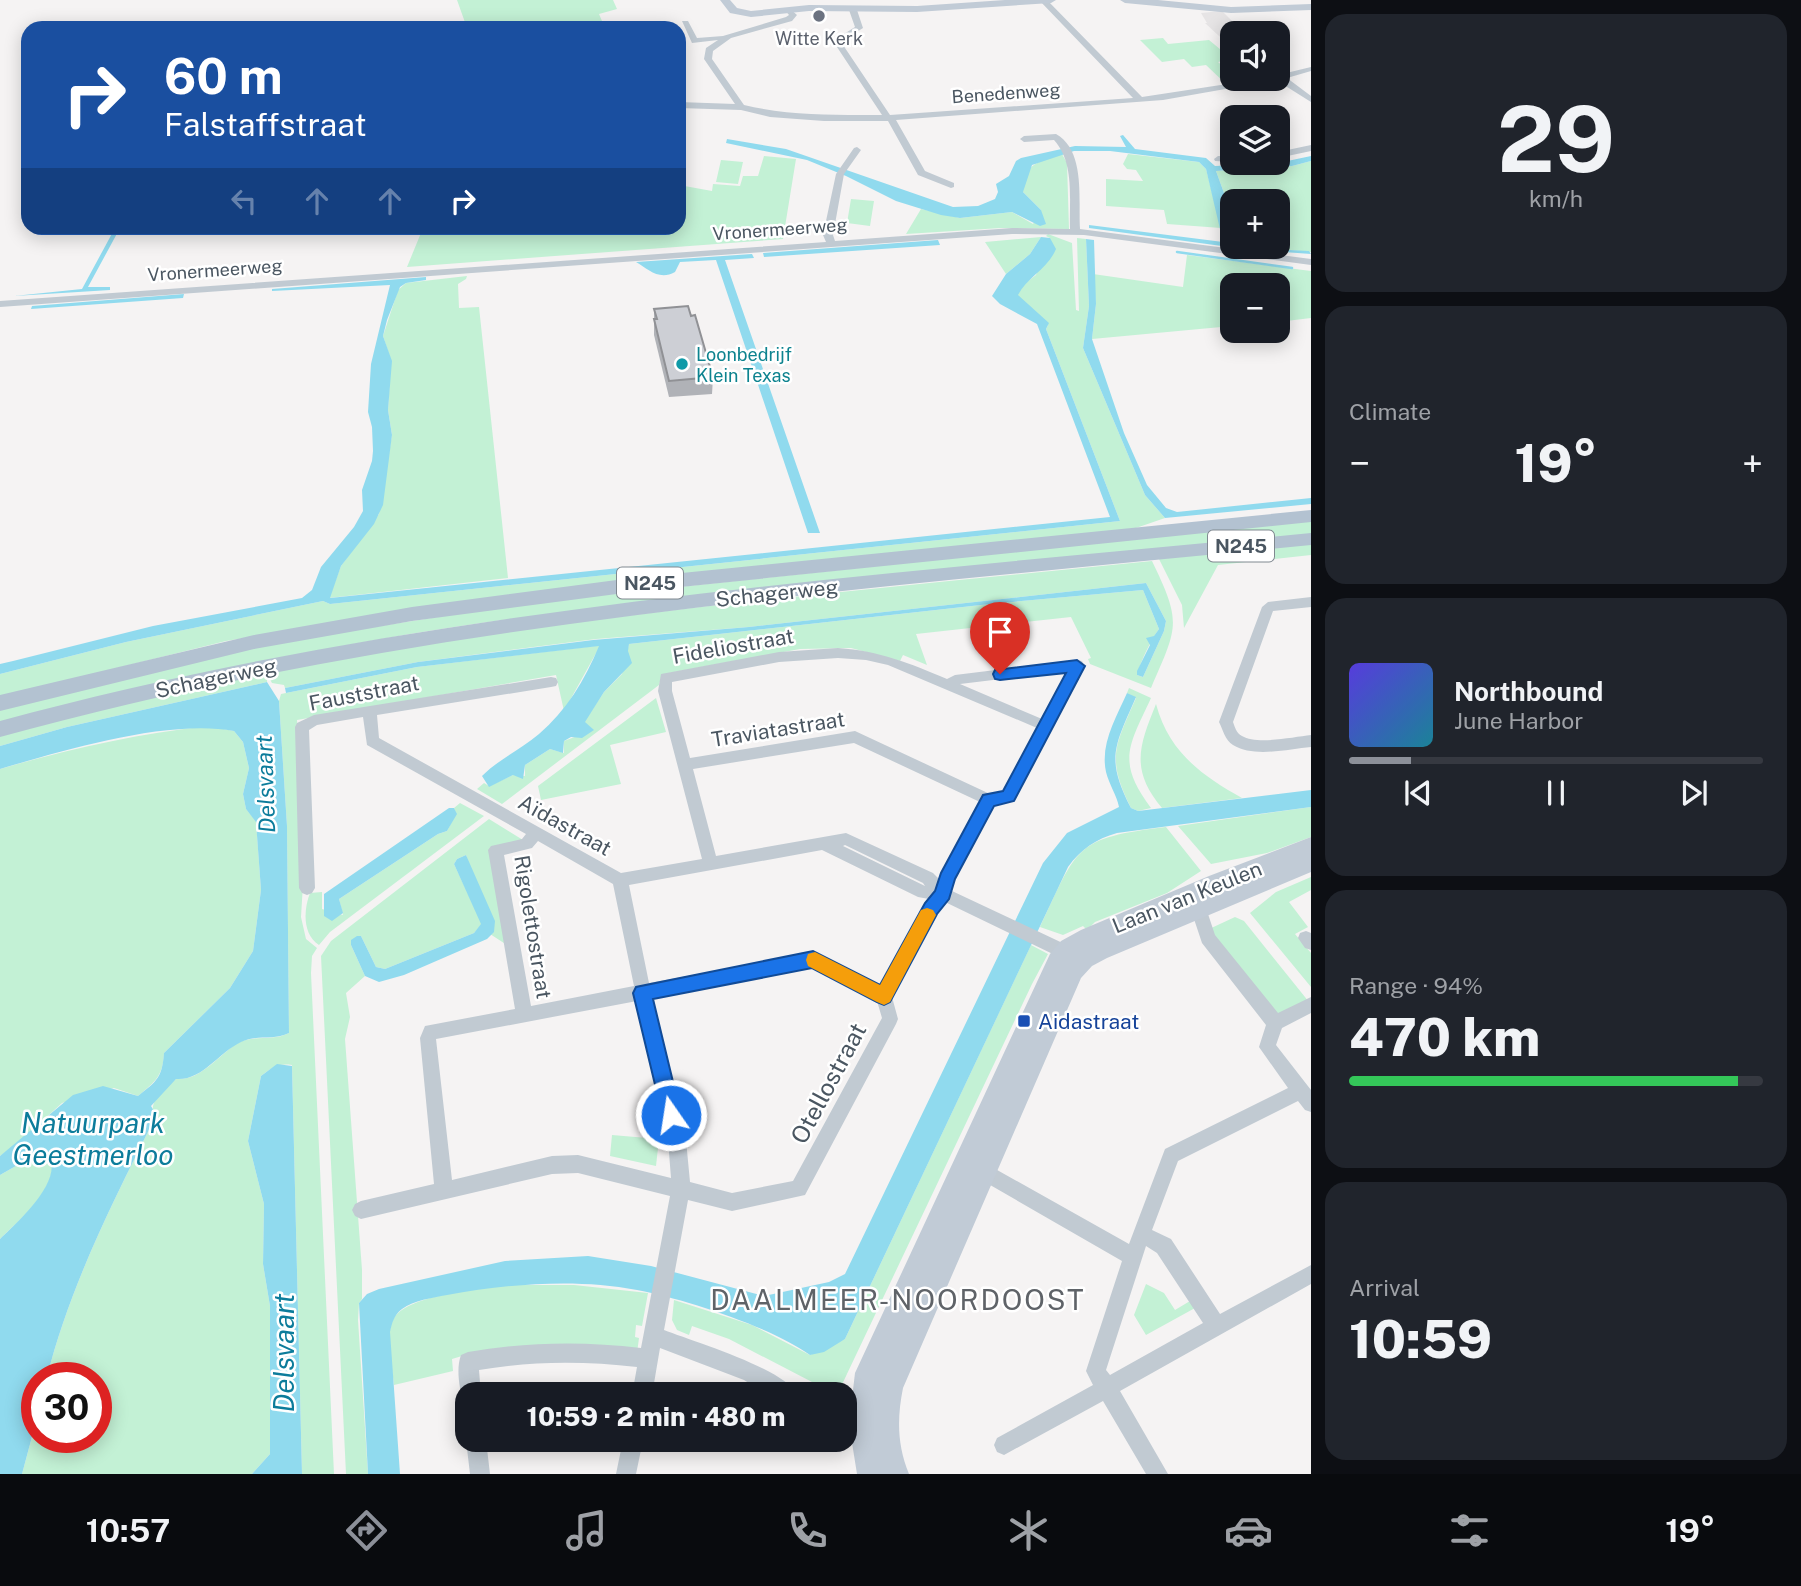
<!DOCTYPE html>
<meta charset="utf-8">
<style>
body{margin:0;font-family:"Public Sans",sans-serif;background:#20242c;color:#f1f3f6;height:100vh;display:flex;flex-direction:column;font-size:26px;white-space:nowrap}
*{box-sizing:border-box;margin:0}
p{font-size:23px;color:#9ea1a6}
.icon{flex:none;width:38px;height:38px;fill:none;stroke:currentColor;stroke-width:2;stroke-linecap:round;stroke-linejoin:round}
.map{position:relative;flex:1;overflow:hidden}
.details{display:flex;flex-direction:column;gap:14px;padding:14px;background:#0d0f14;width:490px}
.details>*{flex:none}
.banner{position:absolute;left:21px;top:21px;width:665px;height:214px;border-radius:21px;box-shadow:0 4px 18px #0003;background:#1a4fa0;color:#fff;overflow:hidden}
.tools{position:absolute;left:1220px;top:21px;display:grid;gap:14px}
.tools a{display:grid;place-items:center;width:70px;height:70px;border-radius:14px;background:#171b24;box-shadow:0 4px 18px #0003;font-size:35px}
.speed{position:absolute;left:21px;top:1362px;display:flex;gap:14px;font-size:35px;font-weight:700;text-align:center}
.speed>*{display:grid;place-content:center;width:91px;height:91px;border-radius:50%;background:#171b24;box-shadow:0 4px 18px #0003;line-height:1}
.speed .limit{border:10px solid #d22;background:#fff;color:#111}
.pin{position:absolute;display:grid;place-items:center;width:60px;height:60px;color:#fff;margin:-72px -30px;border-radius:50% 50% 50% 0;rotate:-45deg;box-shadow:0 0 7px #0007}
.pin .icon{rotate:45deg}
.me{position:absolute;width:77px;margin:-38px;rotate:347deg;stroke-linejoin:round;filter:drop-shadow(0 0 5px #0008)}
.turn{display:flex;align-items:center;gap:24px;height:147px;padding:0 28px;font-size:32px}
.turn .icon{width:91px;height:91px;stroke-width:2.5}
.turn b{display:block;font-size:49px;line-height:60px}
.lanes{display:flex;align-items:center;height:66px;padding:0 28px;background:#0003;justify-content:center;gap:35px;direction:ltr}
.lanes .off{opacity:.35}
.big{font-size:52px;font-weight:800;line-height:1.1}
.details .widget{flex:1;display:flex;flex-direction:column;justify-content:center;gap:10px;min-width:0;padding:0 24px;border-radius:21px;background:#20242c}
.details .dial{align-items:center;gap:0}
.dial b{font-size:91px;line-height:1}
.song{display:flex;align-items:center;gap:21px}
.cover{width:84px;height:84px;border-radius:10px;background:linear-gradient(135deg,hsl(250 70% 55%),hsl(190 70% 35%))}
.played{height:7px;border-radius:4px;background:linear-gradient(90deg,#8c9099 15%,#363941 15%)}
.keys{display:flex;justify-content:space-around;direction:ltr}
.heat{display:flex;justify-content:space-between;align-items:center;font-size:38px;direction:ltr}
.charge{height:10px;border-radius:5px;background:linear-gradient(90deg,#34c759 94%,#363941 0)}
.trip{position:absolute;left:455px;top:1382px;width:402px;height:70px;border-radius:21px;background:#171b24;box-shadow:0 4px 18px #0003;font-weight:800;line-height:70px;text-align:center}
.dock{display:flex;height:112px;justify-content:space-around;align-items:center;background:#090b0e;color:#9ea1a6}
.dock .icon{width:49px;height:49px}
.dock .current{color:#8c9099}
.dock b{font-size:32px;color:#f1f3f6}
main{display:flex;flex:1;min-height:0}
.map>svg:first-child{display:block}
</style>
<main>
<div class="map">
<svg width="1311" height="1474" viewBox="0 0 1311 1474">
<rect width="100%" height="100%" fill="#f5f3f3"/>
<path fill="#e6e4e5" d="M1222 11 1238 27 1249 26 1258 33H1232L1231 47 1205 23H1207L1201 13Z"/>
<path fill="#c3f1d5" d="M457 0H613L617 9 599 14 605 28H467Z
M1163 38 1168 44 1209 40 1232 59 1218 62 1232 74V79L1242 83 1228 86 1206 65 1192 67 1184 59 1162 62 1140 40Z
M1062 154 1067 163 1069 229 1001 228 906 234 921 209 960 218 1012 212 1033 224 1041 210 1023 192C1025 161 1038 163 1062 154Z
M1128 154 1199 162 1206 169 1221 228 1167 224 1164 210 1106 206V179L1143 181 1136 170 1127 169 1123 164Z
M764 156 796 159 783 239 407 267 423 228H679V185L712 191 713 184 740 186 743 176H758Z
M721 160 743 162 738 184 716 182Z
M1311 161V252L1258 247H1278V201H1232V215L1216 171 1292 166Z
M851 199 874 201 870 226 847 223Z
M1048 234 1072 243 1076 310 1079 311 1077 238 1086 239 1089 306 1083 348 1145 495 1165 518 1136 528 291 630 226 641 0 697V674L126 642 323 601 330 604 1120 521 1046 329 1048 325C1039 313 1026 307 1017 295L1023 285 1036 275 1050 238 1046 236Z
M1041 237 1030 254 1006 274 985 242Z
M1187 255 1311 271V318L1278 322V285H1232V326L1092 339 1096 304 1093 274 1183 287Z
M467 276 466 279 458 284 459 308 479 307 508 578 329 598 341 566 379 514 392 435 388 410 391 360 383 336 398 290 406 283Z
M1311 520V534L502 620C332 644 166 679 0 723V710L265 644 528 603Z
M1311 543V555L1218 565 1184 628 1182 605 1159 559Z
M1152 561C1182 623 1178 626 1151 688L1090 664 1088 659 1091 658 1071 617 916 634 927 665 903 655 900 661 851 648 800 649 669 673 661 678 659 685 502 804 477 789 484 783 489 786 513 775 525 776V765L550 749 564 753V741L593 730 584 722 604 692 622 674 629 644 990 604 1143 590 1159 629C1151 640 1141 660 1137 675L1143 677 1164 631 1166 621 1146 583 749 627 596 639 418 662 285 688 284 685 272 683 267 674V682L67 727 0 746V736C96 711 193 684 291 666 575 614 865 590 1152 561Z
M595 646H600L564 711 556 675 297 720 303 884 301 917 306 939 317 948 312 956 311 973 334 1474H302L292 1065C277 1063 272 1068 261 1076L248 1141 264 1204 263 1264 270 1306V1454L252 1474H22L37 1418V1437H96V1377H47C69 1289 112 1203 153 1122 150 1098 159 1094 176 1079 200 1081 217 1057 236 1044 252 1034 272 1042 289 1033L287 826 279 701 281 694 417 667Z
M1129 688 1151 698C1129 746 1116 761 1151 808L1138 811 1131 808C1106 758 1115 746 1136 698L1127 693Z
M656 698 666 732 610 745 621 784 541 800 538 786Z
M1156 704C1169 752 1201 775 1242 798L1162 808C1130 770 1139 746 1156 704Z
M208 726 234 731 243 742 249 768 243 794 246 809 256 821 261 890 253 951 230 988 164 1053C163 1076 155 1082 138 1096L114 1088 62 1103 17 1144 0 1156V769C68 749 137 734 208 726Z
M460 803 484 816 330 932 319 945C303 935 303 911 310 893L322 892V909L343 915 339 899 438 834 447 831 456 814 454 808Z
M1311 807V837L1267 853 1211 864 1178 826Z
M489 819 523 840 493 848 507 945 490 934 466 855 457 859 454 864 482 924 474 933 385 969 376 967 361 936 351 945 365 976 346 993 350 1017 345 1039 362 1270V1299L359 1303 358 1320 368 1474H346L321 956 331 941Z
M1166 827 1201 871 1167 893 1095 922 1087 930 1083 926 1063 935 1040 927C1078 846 1075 838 1166 827Z
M1311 877V890L1289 902 1308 927 1295 934 1311 953V987L1250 913 1276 892Z
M1235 917 1244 921 1309 1002 1276 1018 1207 930Z
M1031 945 1048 954 1032 984 837 1395 729 1339 692 1326 689 1335 677 1330 672 1320 674 1300 752 1325 810 1355 845 1339Z
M612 1135 659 1139 656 1166 610 1156Z
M37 1154H47L53 1162C53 1193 20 1219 0 1239V1175Z
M1146 1284 1164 1293 1175 1310 1190 1301 1195 1308 1146 1335 1134 1315Z
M504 1285H574L648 1293 642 1326 636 1325 635 1337 639 1338 637 1353H472L452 1359 453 1371 394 1385C392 1366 385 1337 393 1320 404 1295 479 1290 504 1285Z"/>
<path fill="#90daee" d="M1123 135 1135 149 1206 158 1215 166 1278 163 1311 156V161L1292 166 1216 171 1232 215V247L1309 251 1311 254 1244 249 1089 228V225L1223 242 1206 169 1199 162 1110 151H1074L1032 165 1023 192 1041 210 1046 224 1040 226 1012 212 960 218 941 215 896 201 846 176 807 160 726 143 727 139 786 149 953 207 978 206 995 199 998 192 996 184 1009 176 1016 161 1021 158 1075 146 1126 147 1120 136Z
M115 228H120L88 287H110V290L14 296 82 289Z
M1041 237 1050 238 1056 249C1048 269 1027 277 1018 295L1049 323 1046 329 1120 521 330 604 323 601 126 642 0 674V664L13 661 153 626 302 598 312 590 321 567 354 527 363 511 362 490 372 461 373 451 372 427 368 412 371 364 390 285 272 291V289L426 277V280L406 283 400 287 387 320 383 336 392 361 388 410 392 435 383 505 374 524 341 566 330 598 1110 517 1037 324 1000 304 992 296 1006 274 1030 254Z
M1086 239 1094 240 1096 304 1092 339 1124 433 1147 485 1166 508 1177 512 1311 498V504L1165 518 1145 495 1083 348 1089 306Z
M938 240 940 245 764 257 763 253Z
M752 254 754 258 725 260 820 533H808L716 260 680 262 675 272C659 281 648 269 636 262Z
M184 294 183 298 31 309 32 306Z
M1146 583 1166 621 1164 631 1143 677 1137 675V671L1150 645 1146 638 1154 636 1159 629 1143 590 990 604 629 644 628 651 632 663 604 692 585 722 594 730 582 738 571 737 564 741 563 753 550 749 525 765 523 779 513 775 489 787 482 776C499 759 520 750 539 734 566 711 585 680 599 646L417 667 286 693 285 688 418 662 593 640 749 627Z
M267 682 279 701 287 826 289 1033C273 1041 256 1034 241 1042 218 1053 202 1081 176 1079L151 1106 155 1113 153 1122C112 1203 69 1289 47 1377H37V1418L22 1474H0V1239C17 1222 61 1184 50 1157L37 1154 0 1175V1156L73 1095 103 1086 138 1096C157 1081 162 1078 164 1053L230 988 253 951 261 890 256 822 246 809 243 794 249 768 243 742 234 731C168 719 65 750 0 769V746L67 727Z
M1127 693 1136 697C1115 746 1105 758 1131 808L1138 811 1311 790V807L1117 833C1096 839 1081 849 1068 867L845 1339 824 1352 810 1355C771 1327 685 1299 637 1290 575 1278 508 1284 447 1295 432 1298 414 1300 402 1309 394 1315 392 1323 390 1332L400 1474H368L359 1303 367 1294 379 1289 505 1261 588 1256 651 1266 764 1296 829 1282 845 1274 1043 863 1067 833 1119 807C1117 796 1109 784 1106 772 1100 744 1116 718 1127 693Z
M449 808H454L457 814 447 831 438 834 339 899 343 913 332 921 324 916V894Z
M466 855 495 921 494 932 487 939 404 975 379 982 365 976 351 945V940L357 936H361L376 967 385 969 474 933 481 924 454 864 457 859Z
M277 1064 292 1066 302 1474H252L270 1454V1306L263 1264 264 1204 248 1141 261 1076Z"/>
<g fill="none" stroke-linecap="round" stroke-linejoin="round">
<path stroke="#90daee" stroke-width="2.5" d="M1177 252 1292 268"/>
<path fill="#c1cad2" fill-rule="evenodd" d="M1039 0H1047L1142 97 1260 79H1278V75L1311 67V71L1287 78 1311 96V102L1276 80 1163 100 896 120 925 171 954 183V187L951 188 918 175 888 121H824L770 117 741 110 679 108V102L735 104 704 59 706 48 718 40 692 43 682 21H688L697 38 723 36 786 17 789 15 785 10 789 8 797 15 792 21 731 38 713 51 712 59 744 105C789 116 836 115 882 115L833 41 855 27 849 10 853 8 857 10 863 28 841 42 890 115 1133 98Z
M1056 134C1086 151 1078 200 1080 229L1311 259V265L1084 235 1012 234 0 307V301L826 242 823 235 836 174 854 148 857 147 861 150 844 174 833 235 835 241 1012 228 1070 229C1069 199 1075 163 1054 140L1024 142 1020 139 1024 136Z
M1311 145V151L1278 158V152Z
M1218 156H1232V162L1215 161 1214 159Z
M1311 597V607L1273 611 1233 722C1235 727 1236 733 1242 736 1257 745 1293 737 1311 735V747C1288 749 1254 758 1233 745 1225 740 1223 730 1219 722L1262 607 1268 602Z
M838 648C880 651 909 663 947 679L955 675 1077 660 1082 661 1084 665 1013 801 994 805 954 879 952 891 1071 947 1073 952 1071 957 1065 959 1059 957 945 902 936 913 892 997 898 1019 896 1024 805 1195 732 1211 688 1200 664 1330C692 1341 786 1369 797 1395H768L744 1380 660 1348 652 1395H632L637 1367C584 1361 531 1361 479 1370L481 1395H467V1403L464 1402C459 1389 456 1368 461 1355L468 1352C526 1342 583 1341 641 1348L670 1196 578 1173 552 1174 361 1219 355 1216 352 1210 355 1204 361 1201 434 1184 420 1038 425 1026 515 1009 488 850 491 846 522 839 526 834 367 745 363 717 317 725 309 730 315 888 312 893 307 895 302 893 299 888 295 727 297 723 314 715 551 677 556 678 558 682 556 686 551 687 377 715 379 738 621 873 702 859 658 691 661 674 779 652ZM838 658 866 660 888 665 1037 728 1003 792 990 794 855 731 690 758 672 691V682L779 662ZM1067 671 1042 719 960 684ZM854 743 980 802 939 879 933 873 846 833 716 856 693 769ZM538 841 613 884 634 986 531 1006 504 855 532 848ZM845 845 923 883 925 886 843 846ZM822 850 918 897 929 899 881 986 813 953 649 983 629 885ZM812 967 877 1001 882 1018 793 1181 732 1193 690 1182 686 1140 652 998ZM637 1001 668 1140 671 1178 578 1155 552 1156 452 1180 436 1039Z
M1201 909 1207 911 1215 935 1278 1013 1311 997V1013L1282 1028 1276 1045 1311 1090V1112L1305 1110 1298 1101 1178 1161 1152 1230 1171 1239 1220 1314 1311 1265V1284L1120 1391 1168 1474H1146L1103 1401 1004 1455 997 1452 994 1445 997 1438 1093 1385 1086 1371 1122 1261 978 1178 975 1172 978 1166 984 1163 990 1166 1129 1244 1165 1149 1288 1088 1259 1047 1266 1025 1202 943 1193 916 1195 911ZM1146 1246 1157 1253 1203 1323 1110 1375 1106 1370Z
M1306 931 1311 933V950L1305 948 1298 938 1300 933Z
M845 1407 870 1412 873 1419 870 1426 863 1429 845 1427Z
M467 1437V1440H486L490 1474H470L466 1440Z
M623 1440H643L636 1474H616Z"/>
<path fill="#c1cbd6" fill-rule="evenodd" d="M720 0H730L737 8 751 11 809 5 917 6 1005 0H1056L1051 3 917 12 809 11 751 17 730 13Z
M1120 0H1158L1231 7 1311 4V10L1231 13 1125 3Z
M1311 837V872L1107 958 1092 966 1081 978 903 1388C897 1418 897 1445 909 1474H857L849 1424 855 1373 1050 954 1061 941 1081 930 1209 876Z"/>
<path fill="#b3c2d1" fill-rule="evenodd" d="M1311 510V522L632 592 412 621 254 649 0 711V695L254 635 412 607 632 578Z
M1311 533V545C872 589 427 619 0 737V721C427 605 872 576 1311 533Z"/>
</g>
<path fill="#b0b2b7" d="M654 309 713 377 712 394 669 397 654 335Z"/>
<path fill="#cdcfd5" stroke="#909195" stroke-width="2" d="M688 306 691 316 695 315 713 377 669 381 654 319H657L654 309Z"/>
<path fill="#1a73e8" stroke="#114b97" stroke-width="2" d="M1077 660 1085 666 1014 801 994 806 955 879 949 899 937 914 890 1002 884 1005 877 1002 812 968 653 999 681 1115 678 1122 671 1125 664 1122 633 993 636 987 813 951 880 985 925 903 935 891 941 873 983 795 1003 791 1066 673 1000 680 995 679 993 674 995 670Z"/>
<path fill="#f59e0b" d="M927 908 933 910 936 915 890 1002 884 1005 877 1002 808 966 806 960 808 954 815 952 880 985 921 910Z"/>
<circle fill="#6b7280" stroke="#fff" stroke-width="2.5" cx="819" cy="16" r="7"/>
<circle fill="#0f9aa8" stroke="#fff" stroke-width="2.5" cx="682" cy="364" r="7"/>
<rect fill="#1a4fb4" stroke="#fff" stroke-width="2.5" x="1017" y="1014" width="14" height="14" rx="3.5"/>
<g text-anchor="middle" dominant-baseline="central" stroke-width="5" stroke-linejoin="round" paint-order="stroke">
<g font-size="18" fill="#5b616d" stroke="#fff">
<text x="819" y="38">Witte Kerk</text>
</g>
<g font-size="18" fill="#4a5661" stroke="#fff">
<text transform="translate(1006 93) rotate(-4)">Benedenweg</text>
<text transform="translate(780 229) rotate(-4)">Vronermeerweg</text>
<text transform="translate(215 270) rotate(-4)">Vronermeerweg</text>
</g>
<g font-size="18" fill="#0d838f" stroke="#fff" text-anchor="start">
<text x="696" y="354">Loonbedrijf<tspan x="696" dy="21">Klein Texas</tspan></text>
</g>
<g fill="#fff" stroke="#808990" stroke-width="2">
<rect x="1208" y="530.5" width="66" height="31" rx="5"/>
<rect x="617" y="567.5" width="66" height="31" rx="5"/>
</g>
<g font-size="19" font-weight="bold" fill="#4a5661">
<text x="1241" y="546">N245</text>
<text x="650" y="583">N245</text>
</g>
<g font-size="21" fill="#4a5661" stroke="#fff">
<text transform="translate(777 593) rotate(-6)">Schagerweg</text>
<text transform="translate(733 646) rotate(-10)">Fideliostraat</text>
<text transform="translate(216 678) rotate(-12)">Schagerweg</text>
<text transform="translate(364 693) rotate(-11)">Fauststraat</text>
<text transform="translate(778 729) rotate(-9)">Traviatastraat</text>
<text transform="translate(565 825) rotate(29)">Aïdastraat</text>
<text transform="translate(1187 897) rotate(-22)">Laan van Keulen</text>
<text transform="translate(533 927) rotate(81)">Rigolettostraat</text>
</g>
<g font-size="21" fill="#164399" stroke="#fff" text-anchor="start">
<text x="1038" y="1021">Aidastraat</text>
</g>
<g font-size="23" font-style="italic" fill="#0c7c9b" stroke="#fff">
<text transform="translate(265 784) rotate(-92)">Delsvaart</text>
</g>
<g font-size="24" fill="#4a5661" stroke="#fff">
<text transform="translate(828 1083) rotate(-62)">Otellostraat</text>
</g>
<g font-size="28" font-style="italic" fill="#0c7c9b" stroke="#fff">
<text x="93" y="1122">Natuurpark<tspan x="93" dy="32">Geestmerloo</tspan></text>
<text transform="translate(283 1353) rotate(-90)">Delsvaart</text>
</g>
<g font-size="28" letter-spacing="2" fill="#5f6368" stroke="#fff">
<text x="898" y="1299">DAALMEER-NOORDOOST</text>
</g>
</g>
</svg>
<div class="tools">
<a><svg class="icon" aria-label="sound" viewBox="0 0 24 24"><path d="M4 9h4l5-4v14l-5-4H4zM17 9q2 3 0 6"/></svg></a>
<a><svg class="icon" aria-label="layers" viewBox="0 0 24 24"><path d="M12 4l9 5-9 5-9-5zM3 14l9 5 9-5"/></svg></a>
<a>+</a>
<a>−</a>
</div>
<div class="speed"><div class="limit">30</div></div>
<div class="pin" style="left:1000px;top:674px;background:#d93025"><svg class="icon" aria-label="arrive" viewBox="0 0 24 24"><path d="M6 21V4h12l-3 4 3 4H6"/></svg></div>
<svg class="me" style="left:671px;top:1115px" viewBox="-20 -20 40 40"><circle r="17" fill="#1a73e8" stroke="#fff" stroke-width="3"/><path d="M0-11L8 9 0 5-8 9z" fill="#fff"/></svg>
<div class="trip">10:59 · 2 min · 480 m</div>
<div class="banner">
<div class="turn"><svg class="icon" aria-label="right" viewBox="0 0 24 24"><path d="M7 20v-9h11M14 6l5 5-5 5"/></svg><div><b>60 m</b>Falstaffstraat</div></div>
<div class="lanes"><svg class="icon off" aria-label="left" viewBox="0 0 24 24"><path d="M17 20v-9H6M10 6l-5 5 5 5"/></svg><svg class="icon off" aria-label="ahead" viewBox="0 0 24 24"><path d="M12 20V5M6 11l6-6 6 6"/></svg><svg class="icon off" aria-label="ahead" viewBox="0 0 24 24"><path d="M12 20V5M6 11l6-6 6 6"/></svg><svg class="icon" aria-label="right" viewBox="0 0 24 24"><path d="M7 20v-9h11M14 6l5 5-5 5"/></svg></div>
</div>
</div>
<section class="details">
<div class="widget dial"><b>29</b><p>km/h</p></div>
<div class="widget"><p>Climate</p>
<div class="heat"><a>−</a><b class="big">19°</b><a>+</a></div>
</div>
<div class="widget">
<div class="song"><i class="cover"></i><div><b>Northbound</b><p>June Harbor</p></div></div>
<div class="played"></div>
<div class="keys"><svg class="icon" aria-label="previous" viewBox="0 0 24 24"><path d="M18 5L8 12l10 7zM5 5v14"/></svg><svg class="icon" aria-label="pause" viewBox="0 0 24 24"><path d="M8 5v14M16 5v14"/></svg><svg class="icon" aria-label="next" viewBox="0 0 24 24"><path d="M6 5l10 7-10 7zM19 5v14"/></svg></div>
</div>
<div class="widget"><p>Range · 94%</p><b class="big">470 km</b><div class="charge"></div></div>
<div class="widget"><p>Arrival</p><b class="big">10:59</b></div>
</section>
</main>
<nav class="dock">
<b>10:57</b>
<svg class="icon current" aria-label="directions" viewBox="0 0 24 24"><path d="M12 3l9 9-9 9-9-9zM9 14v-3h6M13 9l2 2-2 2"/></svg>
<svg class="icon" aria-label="music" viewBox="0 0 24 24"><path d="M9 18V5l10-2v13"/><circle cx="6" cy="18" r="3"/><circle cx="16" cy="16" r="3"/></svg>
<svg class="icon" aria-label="phone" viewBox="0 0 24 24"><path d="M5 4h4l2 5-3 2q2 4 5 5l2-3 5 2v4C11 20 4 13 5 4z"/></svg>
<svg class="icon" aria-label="climate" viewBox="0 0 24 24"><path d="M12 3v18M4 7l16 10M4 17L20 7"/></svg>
<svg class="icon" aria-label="car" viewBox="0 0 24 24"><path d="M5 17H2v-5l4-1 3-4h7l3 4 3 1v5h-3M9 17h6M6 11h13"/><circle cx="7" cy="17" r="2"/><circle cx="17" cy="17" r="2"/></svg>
<svg class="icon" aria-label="filters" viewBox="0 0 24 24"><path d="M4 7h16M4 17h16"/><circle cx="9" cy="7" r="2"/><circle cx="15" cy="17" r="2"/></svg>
<b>19°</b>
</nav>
